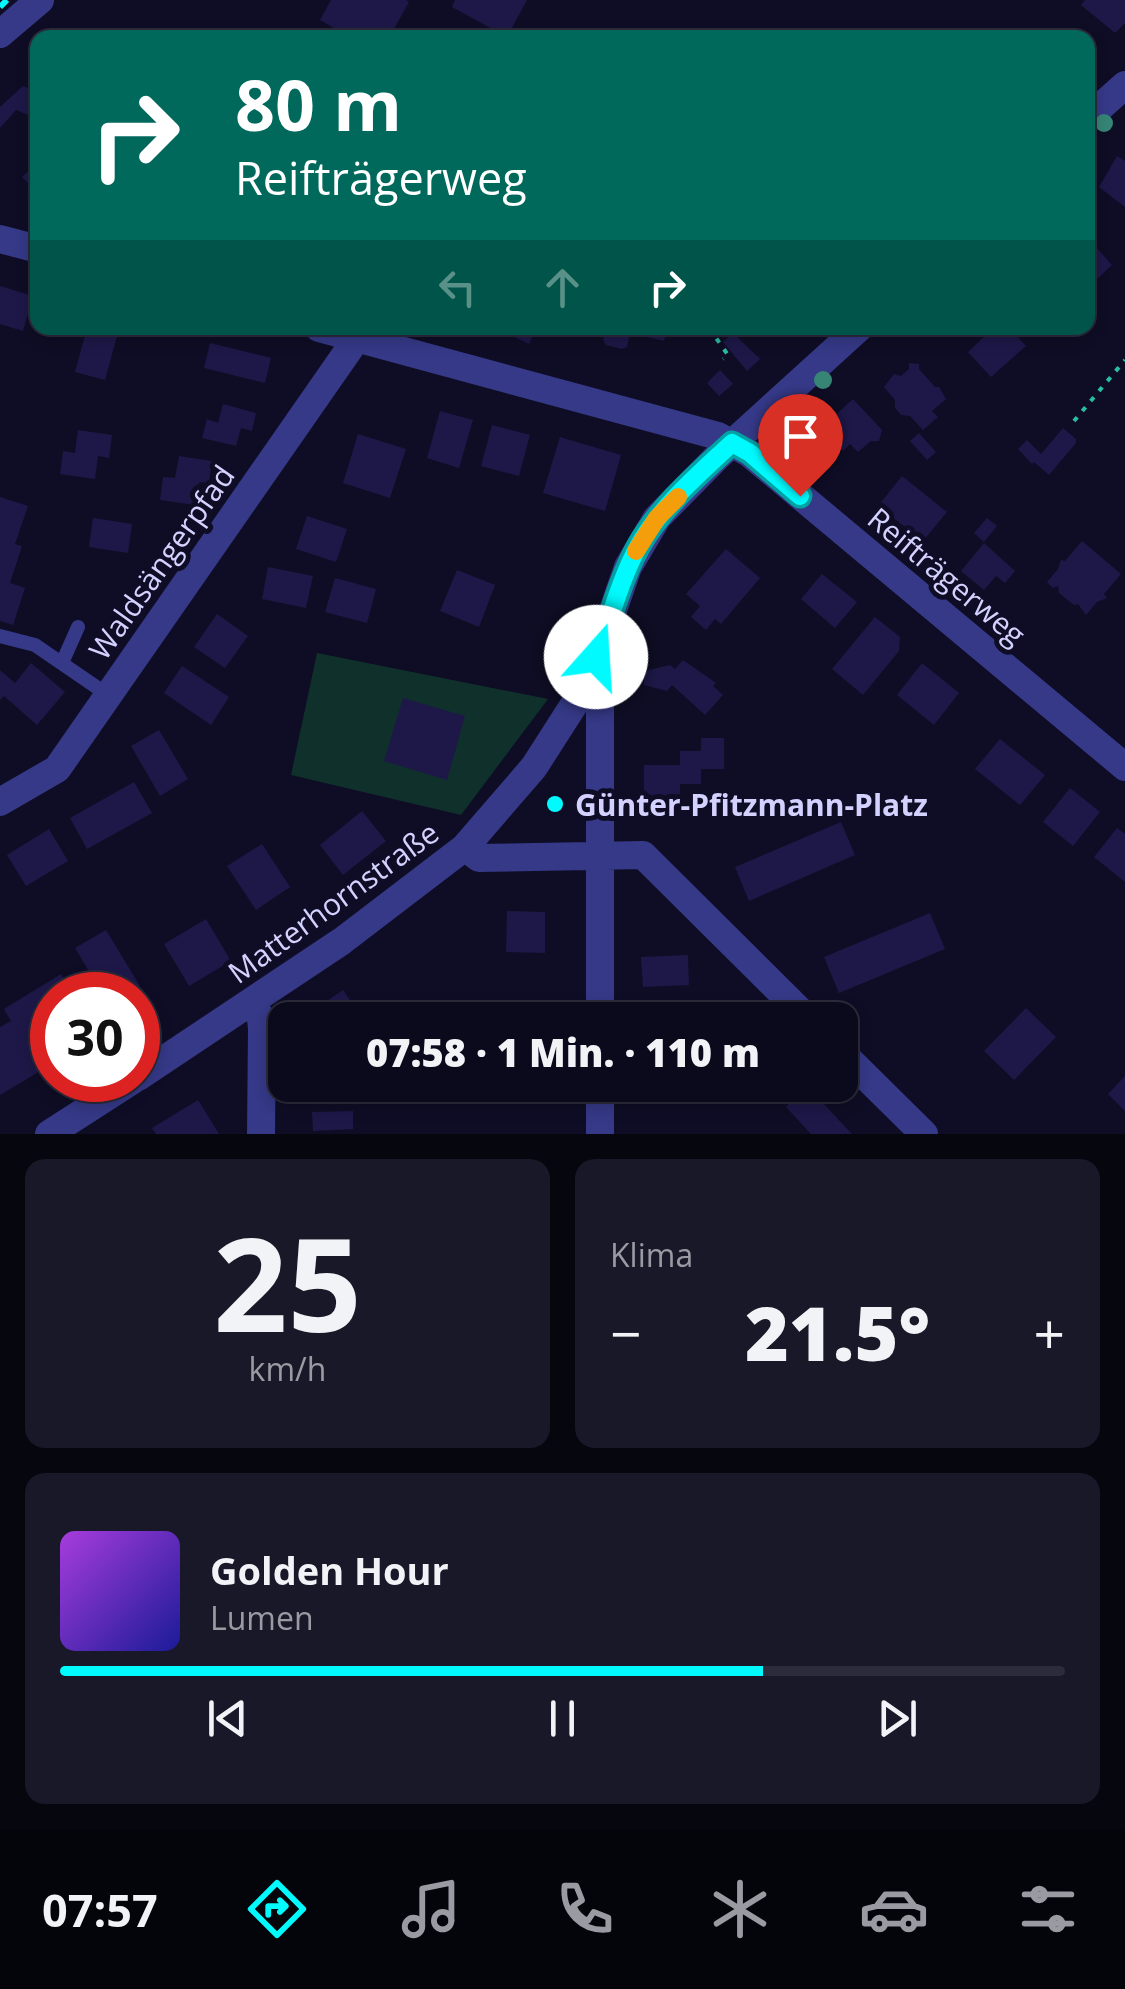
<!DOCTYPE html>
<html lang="de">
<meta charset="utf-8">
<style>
body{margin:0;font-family:"Open Sans",sans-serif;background:#191829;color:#f1f3f6;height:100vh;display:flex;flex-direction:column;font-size:38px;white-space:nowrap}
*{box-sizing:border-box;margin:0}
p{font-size:32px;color:#9a9aa3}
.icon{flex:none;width:55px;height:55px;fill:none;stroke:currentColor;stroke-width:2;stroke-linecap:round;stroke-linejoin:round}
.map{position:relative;height:1134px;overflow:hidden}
.side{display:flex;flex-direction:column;gap:25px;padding:25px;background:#06060f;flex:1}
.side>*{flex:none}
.guide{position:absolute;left:30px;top:30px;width:1065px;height:305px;border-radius:20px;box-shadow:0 5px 15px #0003,0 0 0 2px #2b2b3b;background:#00695c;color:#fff;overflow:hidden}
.speed{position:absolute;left:30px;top:972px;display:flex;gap:20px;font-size:50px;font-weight:700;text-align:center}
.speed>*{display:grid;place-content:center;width:130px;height:130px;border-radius:50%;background:#0b0a1c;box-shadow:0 5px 15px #0003,0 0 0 2px #2b2b3b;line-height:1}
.speed .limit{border:15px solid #d22;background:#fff;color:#111}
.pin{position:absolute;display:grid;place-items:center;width:85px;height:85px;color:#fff;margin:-102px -42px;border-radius:50% 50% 50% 0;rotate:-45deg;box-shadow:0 0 10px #0007}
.pin .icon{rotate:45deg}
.me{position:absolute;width:110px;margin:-55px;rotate:19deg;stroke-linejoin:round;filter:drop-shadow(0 0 8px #0008)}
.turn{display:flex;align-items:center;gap:35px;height:210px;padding:0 40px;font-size:45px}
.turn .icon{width:130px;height:130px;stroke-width:2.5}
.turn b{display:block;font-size:70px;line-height:85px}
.lanes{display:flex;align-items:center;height:95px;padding:0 40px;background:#0003;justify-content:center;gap:50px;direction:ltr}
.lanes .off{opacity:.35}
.big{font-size:75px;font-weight:800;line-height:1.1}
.side .widget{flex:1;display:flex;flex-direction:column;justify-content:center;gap:15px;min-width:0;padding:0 35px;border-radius:20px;background:#191829}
.side .dial{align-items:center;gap:0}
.dial b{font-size:130px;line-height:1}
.song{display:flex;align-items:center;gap:30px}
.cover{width:120px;height:120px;border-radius:15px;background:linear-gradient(135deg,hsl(280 70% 55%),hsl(240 70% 35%))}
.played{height:10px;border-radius:5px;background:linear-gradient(90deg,#00fafd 70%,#2b2b3b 70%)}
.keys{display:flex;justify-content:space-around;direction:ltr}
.heat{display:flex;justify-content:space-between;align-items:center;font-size:55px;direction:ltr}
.side .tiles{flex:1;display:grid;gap:25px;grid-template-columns:1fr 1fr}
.widget:last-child{grid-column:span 2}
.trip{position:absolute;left:268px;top:1002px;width:590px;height:100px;border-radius:20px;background:#0b0a1c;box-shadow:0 5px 15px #0003,0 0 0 2px #2b2b3b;font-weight:800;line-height:100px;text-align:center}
.tabs{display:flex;height:160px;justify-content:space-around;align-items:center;background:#04040b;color:#9a9aa3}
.tabs .icon{width:70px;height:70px}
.tabs .current{color:#00fafd}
.tabs b{font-size:45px;color:#f1f3f6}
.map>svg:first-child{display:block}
</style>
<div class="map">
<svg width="1125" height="1134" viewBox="0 0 1125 1134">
<rect width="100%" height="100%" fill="#0f0d25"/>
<path fill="#10302c" d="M317 653 548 699 461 815 291 775Z"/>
<path fill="#1d1847" d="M331 0H406L409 2 389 38H351L320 20Z
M455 0H527L507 37 452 7Z
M1085 0H1125V23L1115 33 1081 5Z
M23 86 38 92V119L16 110 0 128V107Z
M1117 156 1125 161V207L1099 187Z
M38 162V199L34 203 27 195 33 188 22 177Z
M1088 238 1112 265 1094 282 1088 274Z
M0 286 33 296 23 331 0 324Z
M87 328 117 336 105 380 75 372Z
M496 328H534L536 329 529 344Z
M606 328H667L664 341 630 333 627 347 622 349 606 345 603 340Z
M986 328H1025L1016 335 1026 346 991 377 968 352 986 335 982 331Z
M733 333 760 359 747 371 723 342Z
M210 343 271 358 265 383 204 368Z
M909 363 919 364V369L935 387H939L946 399 932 411 938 417 923 430 910 416 901 415 895 408V400L884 387 894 374 901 376 909 369Z
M720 370 733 384 719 396 707 383Z
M853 399 882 430 879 441H871L858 452 850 444 843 451 829 436 836 429 829 421Z
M223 404 256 413 252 431 241 428 236 446 202 438 207 419 218 423Z
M440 411 473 420 459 468 427 458Z
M492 425 530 435 519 476 481 466Z
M1063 428 1076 439V443L1049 475 1034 462 1032 464 1018 449 1027 440 1041 454Z
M78 430 112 435 109 458 98 456 95 479 60 474 63 451 75 453Z
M919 433 936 452 927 460 910 441Z
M358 434 406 449 390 498 343 483Z
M560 437 621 455 605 511 543 493Z
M179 456 212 461 209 483 199 482 195 505 160 500 163 477 175 478Z
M902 476 947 512 923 541 878 506Z
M0 497 28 506 15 544 22 546 10 583 25 588 13 625 0 621Z
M307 516 347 529 336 562 296 549Z
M93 518 132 524 128 553 89 547Z
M987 518 997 526 984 542 974 533Z
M1082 541 1121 574 1104 594 1107 598 1097 602 1086 615 1078 604 1074 605 1059 593 1058 586 1053 588 1047 582 1058 569 1061 560 1065 561Z
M984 543 1015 571 1005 583 996 576 984 590 961 571Z
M726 549 760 578 721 624 715 619 706 630 691 617 700 606 686 594Z
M268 567 313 576 306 608 262 599Z
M457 570 495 585 479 627 440 611Z
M822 574 857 602 835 628 801 599Z
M335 578 376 589 367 623 325 612Z
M217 614 248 636 225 668 194 647Z
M875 617 900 637 899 651 863 695 832 669Z
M683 660 716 683 713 686 723 695 705 715 672 685 667 691 644 685V671L670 665 675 669Z
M31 663 65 692 37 725 4 696 0 700V670L15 683Z
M922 663 959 693 934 725 897 695Z
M182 666 229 697 211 725 164 693Z
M403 698 465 716 447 780 384 761Z
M159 730 188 779 160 796 131 746Z
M701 738H724V769H701V784H680V798H644V765H680V751H701Z
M1000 739 1045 775 1020 805 975 769Z
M134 782 152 813 87 849 70 818Z
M1070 788 1100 812 1073 846 1043 822Z
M362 811 386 841 343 875 320 845Z
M841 822 855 855 749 901 735 867Z
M1117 828 1125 834V882L1094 857Z
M49 829 68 861 26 886 7 855Z
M262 844 290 887 256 910 227 866Z
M507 911 545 912V953L506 952Z
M930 913 945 949 839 993 824 957Z
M206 919 231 961 189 986 164 944Z
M106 930 140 986 125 995H103L75 948Z
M688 955 689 985 643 987 641 957Z
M61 974 74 995H52V1014L33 1026 52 1058V1064L0 1095V1027L11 1021 4 1009Z
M343 990 363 1020H306V1015Z
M518 1007V1020H476V1008Z
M431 1008 439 1020H395L412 1009 417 1017Z
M1026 1008 1056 1037 1014 1080 984 1051Z
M1125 1076V1111L1108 1094Z
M774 1085H806L852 1134H811L786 1107 790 1102Z
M198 1100 219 1134H156L152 1128Z
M353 1111V1129L313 1131 312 1112Z"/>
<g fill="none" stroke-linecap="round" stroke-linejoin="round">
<path stroke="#27bda7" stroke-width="4" stroke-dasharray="5 8" stroke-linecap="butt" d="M709 328 728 355 723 359
M1074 421 1125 360"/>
<path stroke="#353987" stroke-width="14" d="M0 636 35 645 108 695
M62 663 78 627"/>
<path stroke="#353987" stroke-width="28" d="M0 34 40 0
M1088 118 1125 85
M0 239 38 249
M319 328 718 436 749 453 1125 767
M588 678 600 688V1020
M0 802 57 769 357 338
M465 847 479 858 643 855 809 1020
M252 1003 261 1018 262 1029 261 1134
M840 1051 924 1134
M138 1077 342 941 465 847 534 767 575 703 604 636 628 567 657 518 717 457 859 328
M49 1134 133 1080
M600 1134V1085"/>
<path stroke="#00fafd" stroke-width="6" stroke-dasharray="15 12" stroke-linecap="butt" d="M0 7 7 0"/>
</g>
<g fill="#368575">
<circle cx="1104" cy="123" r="9"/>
<circle cx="823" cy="380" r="9"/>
</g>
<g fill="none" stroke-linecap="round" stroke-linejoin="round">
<defs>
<path id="route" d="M596 657C610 621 619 582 638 547 660 507 699 474 732 443L750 453 800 496"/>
</defs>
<use href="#route" stroke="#00a2a4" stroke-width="25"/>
<use href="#route" stroke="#00fafd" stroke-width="18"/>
<path stroke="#f59e0b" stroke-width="18" d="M636 551 657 518 678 497"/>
</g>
<circle fill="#00fafd" stroke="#0f0d25" stroke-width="4" cx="555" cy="804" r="10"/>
<g text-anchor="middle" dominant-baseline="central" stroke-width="10" stroke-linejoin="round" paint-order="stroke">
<g font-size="30" fill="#d3d2ff" stroke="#0f0d25">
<text transform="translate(161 562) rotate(-55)">Waldsängerpfad</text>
<text transform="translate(947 576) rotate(40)">Reifträgerweg</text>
<text transform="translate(333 902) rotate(-36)">Matterhornstraße</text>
</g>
<g font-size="30" font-weight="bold" fill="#d3d2ff" stroke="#0f0d25" text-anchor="start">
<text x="575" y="804">Günter-Pfitzmann-Platz</text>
</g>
</g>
</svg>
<div class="speed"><div class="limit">30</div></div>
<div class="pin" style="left:800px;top:496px;background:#d93025"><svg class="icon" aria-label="arrive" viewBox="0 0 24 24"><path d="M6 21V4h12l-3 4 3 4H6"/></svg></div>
<svg class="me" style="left:596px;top:657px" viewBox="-20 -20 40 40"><circle r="19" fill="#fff"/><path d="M0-13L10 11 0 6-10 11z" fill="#00fafd"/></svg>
<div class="trip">07:58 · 1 Min. · 110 m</div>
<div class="guide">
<div class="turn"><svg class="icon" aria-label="right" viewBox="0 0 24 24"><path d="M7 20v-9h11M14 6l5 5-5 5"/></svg><div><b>80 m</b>Reifträgerweg</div></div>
<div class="lanes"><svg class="icon off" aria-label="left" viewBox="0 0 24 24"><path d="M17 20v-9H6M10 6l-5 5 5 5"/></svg><svg class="icon off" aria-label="ahead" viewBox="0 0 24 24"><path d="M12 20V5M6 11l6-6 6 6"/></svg><svg class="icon" aria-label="right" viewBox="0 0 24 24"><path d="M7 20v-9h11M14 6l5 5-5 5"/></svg></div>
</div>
</div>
<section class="side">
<div class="tiles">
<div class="widget dial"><b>25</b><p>km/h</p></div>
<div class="widget"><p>Klima</p>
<div class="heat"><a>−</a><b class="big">21.5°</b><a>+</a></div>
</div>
<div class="widget">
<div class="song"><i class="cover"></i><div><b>Golden Hour</b><p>Lumen</p></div></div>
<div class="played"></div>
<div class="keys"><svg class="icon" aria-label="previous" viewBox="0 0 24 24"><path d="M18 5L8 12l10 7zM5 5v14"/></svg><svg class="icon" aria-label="pause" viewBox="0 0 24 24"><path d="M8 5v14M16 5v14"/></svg><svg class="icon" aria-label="next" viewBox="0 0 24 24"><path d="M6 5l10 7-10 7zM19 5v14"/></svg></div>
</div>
</div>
</section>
<nav class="tabs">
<b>07:57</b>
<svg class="icon current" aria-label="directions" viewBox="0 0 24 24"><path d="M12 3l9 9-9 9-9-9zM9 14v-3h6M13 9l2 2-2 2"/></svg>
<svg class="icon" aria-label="music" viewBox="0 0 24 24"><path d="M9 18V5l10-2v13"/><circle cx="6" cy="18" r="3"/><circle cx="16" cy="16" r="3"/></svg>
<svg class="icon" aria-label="phone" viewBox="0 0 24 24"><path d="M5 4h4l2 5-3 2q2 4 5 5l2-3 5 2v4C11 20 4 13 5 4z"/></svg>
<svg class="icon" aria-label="climate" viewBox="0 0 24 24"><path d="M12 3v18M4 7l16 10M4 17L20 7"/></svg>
<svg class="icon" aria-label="car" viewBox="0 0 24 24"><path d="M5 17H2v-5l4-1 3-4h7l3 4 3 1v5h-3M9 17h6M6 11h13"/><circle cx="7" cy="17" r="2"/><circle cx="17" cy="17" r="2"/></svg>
<svg class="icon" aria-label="filters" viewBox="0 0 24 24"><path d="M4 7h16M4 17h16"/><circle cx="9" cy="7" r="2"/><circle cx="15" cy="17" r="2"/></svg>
</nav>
